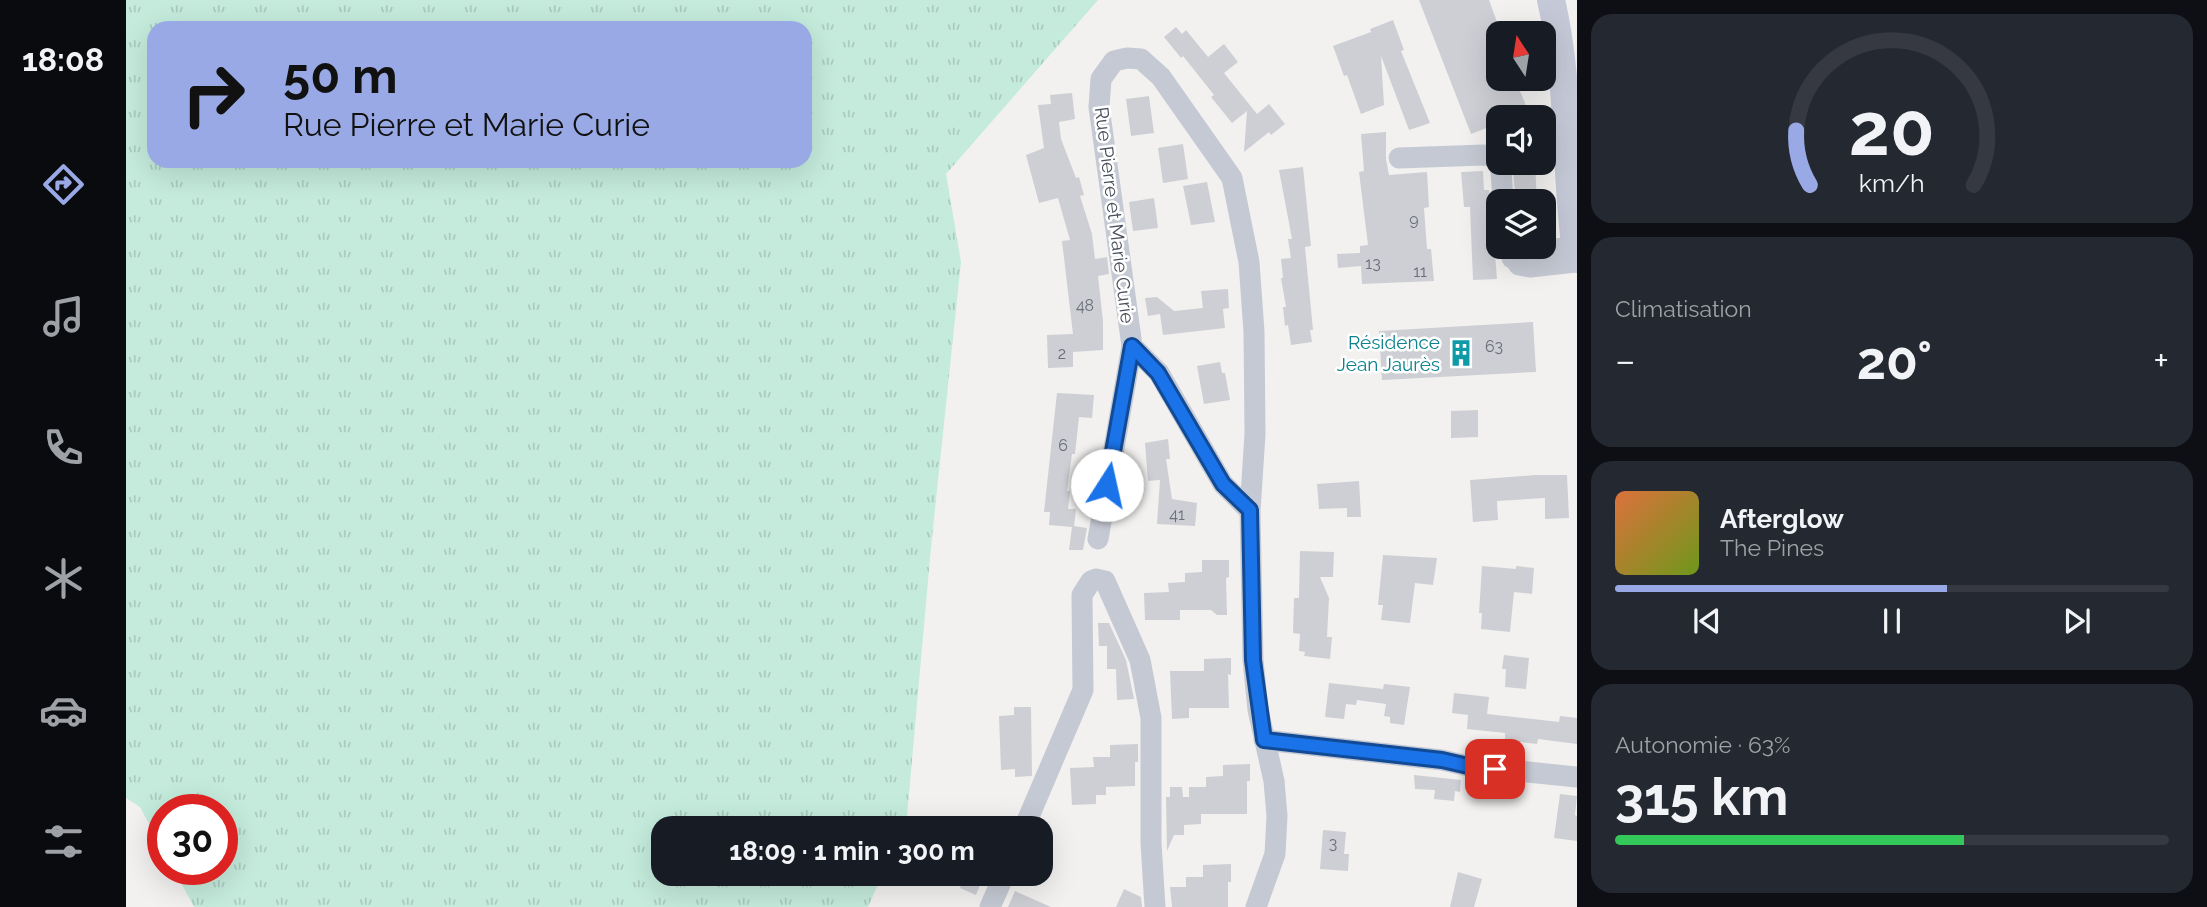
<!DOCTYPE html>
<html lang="fr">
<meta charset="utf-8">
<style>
body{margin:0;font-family:Raleway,sans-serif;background:#242831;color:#f1f3f6;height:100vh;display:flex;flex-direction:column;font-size:26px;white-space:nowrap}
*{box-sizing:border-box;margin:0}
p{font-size:23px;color:#9ea1a6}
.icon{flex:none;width:38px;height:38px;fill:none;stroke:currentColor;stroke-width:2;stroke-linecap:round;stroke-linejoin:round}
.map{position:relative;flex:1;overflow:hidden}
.drawer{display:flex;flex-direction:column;gap:14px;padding:14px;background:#0d0f14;width:630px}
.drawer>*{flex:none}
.hud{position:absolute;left:21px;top:21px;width:665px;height:147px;border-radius:21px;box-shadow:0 7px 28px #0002;background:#99a9e5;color:#111;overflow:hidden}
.needle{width:46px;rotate:348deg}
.tools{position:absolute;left:1360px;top:21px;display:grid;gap:14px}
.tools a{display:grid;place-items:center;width:70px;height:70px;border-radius:14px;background:#171b24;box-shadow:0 7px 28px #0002;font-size:35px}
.speed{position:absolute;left:21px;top:794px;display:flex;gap:14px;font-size:35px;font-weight:700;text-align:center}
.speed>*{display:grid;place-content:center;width:91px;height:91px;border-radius:50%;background:#171b24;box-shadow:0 7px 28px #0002;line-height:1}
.speed .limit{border:10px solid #d22;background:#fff;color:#111}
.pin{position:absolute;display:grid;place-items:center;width:60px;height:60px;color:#fff;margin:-30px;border-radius:14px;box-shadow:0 4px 10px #0006}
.me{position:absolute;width:77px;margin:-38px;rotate:10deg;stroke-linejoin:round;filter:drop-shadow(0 0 5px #0008)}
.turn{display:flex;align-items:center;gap:24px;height:147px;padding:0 21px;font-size:32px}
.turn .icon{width:91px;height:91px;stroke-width:2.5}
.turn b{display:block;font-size:49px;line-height:60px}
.big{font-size:52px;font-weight:700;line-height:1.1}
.drawer .tile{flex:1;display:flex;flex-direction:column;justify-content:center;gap:10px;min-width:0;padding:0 24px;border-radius:21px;background:#242831}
.drawer .dial{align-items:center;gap:0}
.dial svg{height:182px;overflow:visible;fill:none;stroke:#363941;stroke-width:7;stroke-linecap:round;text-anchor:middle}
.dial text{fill:#f1f3f6;stroke:none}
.song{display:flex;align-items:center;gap:21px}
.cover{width:84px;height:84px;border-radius:10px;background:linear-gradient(135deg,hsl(20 70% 55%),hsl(80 70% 35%))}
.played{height:7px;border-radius:4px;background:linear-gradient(90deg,#99a9e5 60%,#363941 60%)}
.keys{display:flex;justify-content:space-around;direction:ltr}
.heat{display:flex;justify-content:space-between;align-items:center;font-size:38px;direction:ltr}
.charge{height:10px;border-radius:5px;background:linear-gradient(90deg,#34c759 63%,#363941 0)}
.trip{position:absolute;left:525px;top:816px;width:402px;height:70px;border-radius:21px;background:#171b24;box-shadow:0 7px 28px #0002;font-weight:700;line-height:70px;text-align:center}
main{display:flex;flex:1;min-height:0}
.tabs{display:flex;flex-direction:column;width:126px;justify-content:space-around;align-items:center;background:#090b0e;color:#9ea1a6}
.tabs .icon{width:49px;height:49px}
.tabs .on{color:#99a9e5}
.tabs b{font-size:32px;color:#f1f3f6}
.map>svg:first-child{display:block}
</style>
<main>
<nav class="tabs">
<b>18:08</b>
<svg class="icon on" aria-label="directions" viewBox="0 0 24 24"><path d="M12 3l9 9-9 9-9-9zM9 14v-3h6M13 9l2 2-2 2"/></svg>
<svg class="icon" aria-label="music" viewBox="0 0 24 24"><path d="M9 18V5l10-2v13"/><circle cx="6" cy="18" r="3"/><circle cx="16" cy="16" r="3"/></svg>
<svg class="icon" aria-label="phone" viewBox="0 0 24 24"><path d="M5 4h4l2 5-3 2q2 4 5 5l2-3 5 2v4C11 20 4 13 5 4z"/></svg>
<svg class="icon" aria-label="climate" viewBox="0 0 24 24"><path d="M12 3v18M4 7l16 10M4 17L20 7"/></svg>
<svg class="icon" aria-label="car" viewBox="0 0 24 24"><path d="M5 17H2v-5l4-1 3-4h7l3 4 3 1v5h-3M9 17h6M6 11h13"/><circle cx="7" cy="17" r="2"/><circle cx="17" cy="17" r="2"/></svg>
<svg class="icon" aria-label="filters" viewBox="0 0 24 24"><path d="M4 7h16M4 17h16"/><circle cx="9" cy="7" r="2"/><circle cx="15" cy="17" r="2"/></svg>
</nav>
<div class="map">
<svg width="1451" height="907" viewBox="0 0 1451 907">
<defs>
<pattern id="grass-tufts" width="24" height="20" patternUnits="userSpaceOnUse" patternTransform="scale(1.75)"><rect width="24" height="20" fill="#c4ebdc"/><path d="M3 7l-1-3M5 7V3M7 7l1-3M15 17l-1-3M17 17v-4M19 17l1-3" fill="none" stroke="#aacbbf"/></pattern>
</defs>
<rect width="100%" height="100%" fill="#f2f1f0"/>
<path fill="url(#grass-tufts)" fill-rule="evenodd" d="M0 0H972L820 174 835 262 805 547 781 816 776 828H537V873H757L742 907H68L48 870H96V810H37V850L14 807 0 798ZM28 28H679V161H28Z"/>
<path fill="#cecfd4" d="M1293 0H1363L1375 33H1372V79H1389L1401 108 1393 117H1363L1366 126 1345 134Z
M1267 20 1278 50 1275 51 1304 123 1283 130 1255 56 1258 105 1235 114 1221 75 1218 76 1207 46 1245 32 1244 29Z
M1050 27 1056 34 1060 30 1082 57 1098 44 1112 62 1098 73 1131 114 1143 104 1159 124 1145 135 1143 132 1118 152 1121 111 1106 123 1085 97 1088 95 1057 56 1055 58 1038 37Z
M946 93 949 119 933 122 935 139 950 178 953 177 958 195 954 196 966 234 969 259 981 257 983 274 972 276 977 321V350L947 352V367L922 368 921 335 947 334 936 241 944 240 932 198 913 203 900 155 918 148 912 105 925 104 924 95Z
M1023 96 1028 133 1005 136 1000 99Z
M1260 132V159L1263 175 1301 172 1303 207 1298 208 1301 249H1305L1308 281 1236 284 1235 266 1212 268 1211 254 1234 253V246L1242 245 1233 172 1238 171 1235 134Z
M1057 144 1062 179 1037 183 1032 148Z
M1386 163H1409L1411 201H1390Z
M1177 167 1185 246 1179 247 1187 330H1184L1186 342 1165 345 1162 325 1159 326 1157 307H1160L1155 278H1157L1155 259 1165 258 1162 239H1166L1153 170Z
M1357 171 1358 190H1363L1365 206 1371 279 1347 280 1344 207H1338L1335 172Z
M1081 182 1089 222 1065 225 1057 186Z
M1028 198 1032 228 1007 231 1003 202Z
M1102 289 1103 308 1097 309 1099 328 1037 335 1034 314 1022 316 1019 298 1031 297 1048 311 1077 308 1075 291Z
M1407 322 1410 372 1256 380 1253 331Z
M1094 362 1096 373H1099L1104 400 1078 404 1071 366Z
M931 393 968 395 966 418 953 417 949 454H946L941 491H944L942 509H950L948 526 961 528 957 550H943L946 527 923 525 924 512H918Z
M1352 410V437L1325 438V411Z
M1042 439 1044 459H1040L1046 499 1071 503 1069 526 1031 524 1034 480 1022 481 1019 443Z
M1410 475H1441L1443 518 1419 519V498L1371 501 1372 520 1347 522 1344 480Z
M1233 481 1235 517H1221V508L1193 509 1191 484Z
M1174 551 1208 552 1207 577H1194L1203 598 1201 637H1206L1204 659 1178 656 1179 652 1173 651 1174 634 1167 633 1168 598H1173Z
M1257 555 1311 558 1307 585 1289 583 1284 623 1255 620 1257 605H1252Z
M1076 560H1103V577L1100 578 1101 615H1091L1085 610H1054V620H1019L1018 593 1043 592 1042 583 1059 582V573L1076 572Z
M1356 566 1390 569V566L1408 568 1406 594 1388 592 1384 632 1355 629 1356 613H1353Z
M972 623H983L1000 660 1008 699 991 700 990 669H981V646H973Z
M1378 655 1403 658 1400 689 1379 687 1380 669H1376Z
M1105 658V675L1102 674 1103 708H1063V718L1046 719 1044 671H1078V659Z
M1203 683 1257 689 1258 684 1284 687 1278 725 1264 723V717L1258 716 1260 704 1231 700 1230 705 1220 704 1218 719 1199 717Z
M1328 693 1363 697 1361 714 1433 722 1434 716 1451 718V744L1412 739 1411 744 1379 740V733L1341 729 1342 715 1326 713Z
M888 707H905L906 776 889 777V769L875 770 873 716 888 715Z
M1012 744V762H1009V786L980 787V795H970V804L946 805 944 768 968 767 967 757H984V745Z
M1124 764V781H1121V814H1075V824L1058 825V835H1048L1041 851 1040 797H1044V787H1056L1057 797H1063V787H1080V777L1097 776V765Z
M1288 775 1335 780 1334 792 1329 791 1328 801 1308 799 1309 790 1289 789Z
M1434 794 1451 796 1449 815 1451 816V841L1428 838Z
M1197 830 1220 832 1218 854H1223L1222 871 1194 869Z
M1105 864V882H1102V907H1046L1044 887H1060V877H1077V865Z
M1332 872 1356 879 1348 907H1324Z
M840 873H859L850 895 834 888Z
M998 889 1015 897 1016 907H990Z
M889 891 925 907H882Z"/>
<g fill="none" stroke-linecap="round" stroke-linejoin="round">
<path stroke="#c5c9d3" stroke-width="21" d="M1273 158 1358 155 1370 157 1375 171 1377 201
M1380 247 1393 265 1404 267 1451 262
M1386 258 1400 252 1449 247
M1124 511 1097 484 1033 373 1006 346 973 107 975 79 988 61 1001 58 1015 59 1035 77 1106 178 1123 262 1128 332 1129 434 1124 511 1127 660 1132 710 1148 781 1151 816 1149 854 1130 907
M972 539 1006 346
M1138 740 1316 760 1342 766 1451 777
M898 828 957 690 956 595 965 581 970 579 979 581 1014 660 1025 718V843L1029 907
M864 907 879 873"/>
<path stroke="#c5c9d7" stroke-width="28" d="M1425 0C1445 85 1438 173 1451 259"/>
</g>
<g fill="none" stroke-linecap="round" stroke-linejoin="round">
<defs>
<path id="route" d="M981 485 1006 346 1032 373 1097 484 1124 510 1127 660 1138 740 1316 760 1342 766 1369 769"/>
</defs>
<use href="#route" stroke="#114b97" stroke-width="18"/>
<use href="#route" stroke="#1a73e8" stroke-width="12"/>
</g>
<defs>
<symbol id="building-bare" viewBox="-9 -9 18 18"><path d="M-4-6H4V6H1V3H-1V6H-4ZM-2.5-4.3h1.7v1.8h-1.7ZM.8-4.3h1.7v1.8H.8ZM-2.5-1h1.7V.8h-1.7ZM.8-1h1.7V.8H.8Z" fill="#0f9aa8" stroke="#fff" stroke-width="2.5" paint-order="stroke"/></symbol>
</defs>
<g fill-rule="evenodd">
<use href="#building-bare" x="1316" y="334" width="38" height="38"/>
</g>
<g text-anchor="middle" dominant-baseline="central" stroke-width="5" stroke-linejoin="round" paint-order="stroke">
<g font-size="16" fill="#6b6f7a">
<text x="1288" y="219">9</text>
<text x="1247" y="263">13</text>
<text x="1294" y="271">11</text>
<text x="959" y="305">48</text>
<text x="1368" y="346">63</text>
<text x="936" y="353">2</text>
<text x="937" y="445">6</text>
<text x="1051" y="514">41</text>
<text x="1207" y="843">3</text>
</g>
<g font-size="19" fill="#4a4f5c" stroke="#fff">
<text transform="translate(989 215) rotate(83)">Rue Pierre et Marie Curie</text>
</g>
<g font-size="19" fill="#0d838f" stroke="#fff" text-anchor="end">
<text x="1314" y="342">Résidence<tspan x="1314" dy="22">Jean Jaurès</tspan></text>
</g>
</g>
</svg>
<div class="tools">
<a><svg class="needle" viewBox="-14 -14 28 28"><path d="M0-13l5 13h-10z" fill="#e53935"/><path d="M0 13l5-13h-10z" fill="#9ea1a6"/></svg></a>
<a><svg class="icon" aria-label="sound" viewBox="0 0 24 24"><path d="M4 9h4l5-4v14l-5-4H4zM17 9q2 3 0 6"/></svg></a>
<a><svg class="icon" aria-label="layers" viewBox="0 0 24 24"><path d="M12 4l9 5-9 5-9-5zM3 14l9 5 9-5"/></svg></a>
</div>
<div class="speed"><div class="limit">30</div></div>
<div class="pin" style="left:1369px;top:769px;background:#d93025"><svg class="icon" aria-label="arrive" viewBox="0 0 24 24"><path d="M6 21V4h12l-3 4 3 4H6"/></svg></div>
<svg class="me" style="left:981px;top:485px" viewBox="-20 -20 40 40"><circle r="19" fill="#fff"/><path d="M0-13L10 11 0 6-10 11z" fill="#1a73e8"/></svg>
<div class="trip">18:09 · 1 min · 300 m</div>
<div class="hud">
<div class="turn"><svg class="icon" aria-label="right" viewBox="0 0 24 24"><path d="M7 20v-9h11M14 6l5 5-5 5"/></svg><div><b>50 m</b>Rue Pierre et Marie Curie</div></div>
</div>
</div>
<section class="drawer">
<div class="tile dial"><svg viewBox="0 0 100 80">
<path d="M14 69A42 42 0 1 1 86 69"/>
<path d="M14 69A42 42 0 0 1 8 45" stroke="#99a9e5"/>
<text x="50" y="56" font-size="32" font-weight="700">20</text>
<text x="50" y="72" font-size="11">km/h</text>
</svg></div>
<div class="tile"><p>Climatisation</p>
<div class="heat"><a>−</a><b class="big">20°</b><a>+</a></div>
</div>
<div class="tile">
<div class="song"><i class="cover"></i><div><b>Afterglow</b><p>The Pines</p></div></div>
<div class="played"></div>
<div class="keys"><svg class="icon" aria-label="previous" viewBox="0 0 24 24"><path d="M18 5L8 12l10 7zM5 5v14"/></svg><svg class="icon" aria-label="pause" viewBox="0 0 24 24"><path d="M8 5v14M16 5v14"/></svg><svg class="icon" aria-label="next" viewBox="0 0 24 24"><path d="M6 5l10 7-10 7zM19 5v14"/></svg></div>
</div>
<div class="tile"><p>Autonomie · 63%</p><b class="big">315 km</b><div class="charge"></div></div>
</section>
</main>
